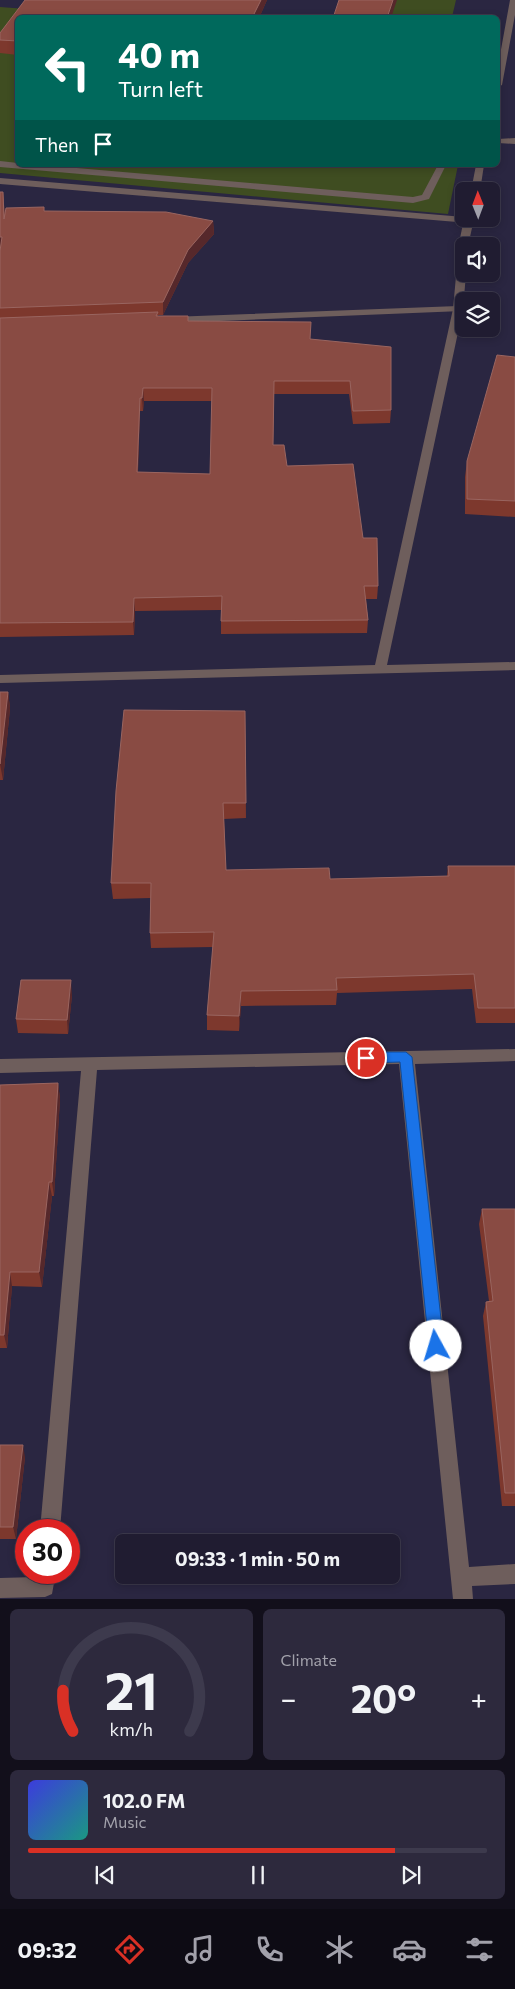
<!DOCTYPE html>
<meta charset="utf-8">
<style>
body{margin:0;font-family:Commissioner,sans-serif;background:#2d293d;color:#f1f3f6;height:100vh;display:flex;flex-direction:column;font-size:19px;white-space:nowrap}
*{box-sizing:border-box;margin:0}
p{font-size:16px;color:#a2a1ab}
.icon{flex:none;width:28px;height:28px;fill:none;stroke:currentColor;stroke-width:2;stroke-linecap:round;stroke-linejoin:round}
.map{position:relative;height:1599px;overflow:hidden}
.details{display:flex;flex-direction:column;gap:10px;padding:10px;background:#120f1b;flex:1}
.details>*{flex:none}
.hud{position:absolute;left:15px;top:15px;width:485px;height:152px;border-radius:8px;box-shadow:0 2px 8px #0003,0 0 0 1px #3d3a4d;background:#00695c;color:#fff;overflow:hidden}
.needle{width:32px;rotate:359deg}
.buttons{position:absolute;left:455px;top:182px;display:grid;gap:10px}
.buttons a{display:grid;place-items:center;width:45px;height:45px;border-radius:8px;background:#201c31;box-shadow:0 2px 8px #0003,0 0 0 1px #3d3a4d;font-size:25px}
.speed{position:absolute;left:15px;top:1519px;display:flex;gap:10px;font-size:25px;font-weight:700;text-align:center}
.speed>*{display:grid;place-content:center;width:65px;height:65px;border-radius:50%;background:#201c31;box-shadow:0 2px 8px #0003,0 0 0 1px #3d3a4d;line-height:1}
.speed .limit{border:8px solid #d22;background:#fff;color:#111}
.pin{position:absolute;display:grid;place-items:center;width:42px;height:42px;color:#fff;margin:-21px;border:2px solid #fff;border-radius:50%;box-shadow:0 1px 5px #0007}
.me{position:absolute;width:55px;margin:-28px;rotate:354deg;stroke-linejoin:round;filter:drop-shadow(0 0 4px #0008)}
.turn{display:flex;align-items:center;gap:18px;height:105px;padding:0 20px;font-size:22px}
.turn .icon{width:65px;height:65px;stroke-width:2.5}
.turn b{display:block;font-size:35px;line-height:42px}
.then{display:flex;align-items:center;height:48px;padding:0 20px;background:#0003;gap:10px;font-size:19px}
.big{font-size:38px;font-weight:700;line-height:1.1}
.details .card{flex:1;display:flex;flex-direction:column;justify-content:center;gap:8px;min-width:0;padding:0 18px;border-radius:8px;background:#2d293d}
.details .dial{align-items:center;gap:0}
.dial svg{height:130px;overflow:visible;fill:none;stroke:#3d3a4d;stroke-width:7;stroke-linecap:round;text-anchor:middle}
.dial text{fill:#f1f3f6;stroke:none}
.song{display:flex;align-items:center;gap:15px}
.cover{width:60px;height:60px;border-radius:8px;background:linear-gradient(135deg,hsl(240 70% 55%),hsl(170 70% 35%))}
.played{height:5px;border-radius:2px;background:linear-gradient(90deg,#d93025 80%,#3d3a4d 80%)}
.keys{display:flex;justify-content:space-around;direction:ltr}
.heat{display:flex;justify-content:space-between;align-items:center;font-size:28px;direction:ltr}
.details .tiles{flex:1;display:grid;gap:10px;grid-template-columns:1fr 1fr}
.card:last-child{grid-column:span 2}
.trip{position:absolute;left:115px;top:1534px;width:285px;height:50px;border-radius:8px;background:#201c31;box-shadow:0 2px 8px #0003,0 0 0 1px #3d3a4d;font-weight:700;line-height:50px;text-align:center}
.menu{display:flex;height:80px;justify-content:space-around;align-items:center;background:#0d0b14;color:#a2a1ab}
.menu .icon{width:35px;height:35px}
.menu .current{color:#d93025}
.menu b{font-size:22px;color:#f1f3f6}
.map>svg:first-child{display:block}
</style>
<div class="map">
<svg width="515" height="1599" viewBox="0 0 515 1599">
<rect width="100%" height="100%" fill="#2a2641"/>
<path fill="#3f4d21" d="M376 0H456L452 17 369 18Z
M0 7 133 17 18 18V165H458L448 214 0 173Z"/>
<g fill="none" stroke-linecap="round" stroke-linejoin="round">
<path fill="#6e5e5c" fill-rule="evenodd" d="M515 138V144L498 143V139Z
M0 161 18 163V165H42L413 197 422 195 438 165H446L429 199 413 203 0 167Z
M0 178 464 217V219L474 220 469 223 0 184Z
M458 306 463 309 462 311 171 323 166 320 171 317Z
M515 1049V1061L415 1064 469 1567 515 1564V1584L472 1586 473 1599H453L399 1064 97 1070 60 1530H40L81 1071 0 1073V1059Z
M36 1572H56L52 1594 45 1597 0 1598V1578L36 1577Z"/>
<path fill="#6e5e5c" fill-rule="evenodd" d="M510 0H515V15L502 85 498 87V66Z
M476 165H484L480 191H471Z
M464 219H474L468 246H464V274H466L463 309 387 665 515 662V670L0 683V675L375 665 453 309 459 243Z"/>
</g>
<path fill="#7d382d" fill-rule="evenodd" d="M25 0H267L259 18H18V55L0 53V33Z
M0 192H3L5 216 45 211 213 221 214 234 188 263 163 315H158V316L310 339 391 410 390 423 353 424 349 394H274L273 445 287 466 363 538 378 586 377 599H366L368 620 367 633 221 634V610L135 611 134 635 0 637ZM144 401H212L210 474 138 472 140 411H143Z
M515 357V517L465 514V477L467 461Z
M0 692H8L10 708 3 780H0Z
M245 711 246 818 224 819 226 870 330 879 447 876 448 866H515V1023H476L472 989 337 993 336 1005 241 1006 239 1031 207 1030V1015L213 947 151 948 150 933 151 898 113 899 111 883Z
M72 995 68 1034 18 1033 16 1019Z
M58 1083 60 1099 54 1196H52L42 1287 12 1286 7 1348H0V1085Z
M482 1209H515V1506H502L483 1316 486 1302 489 1301 479 1224Z
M0 1445 25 1457 16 1539H0Z"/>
<path fill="#56282b" d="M261 0H267L259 18H252Z
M393 0H397L391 18H387Z
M213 221 214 234 188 263 163 315V302L188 250Z
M0 237H2L0 249Z
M143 388 144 401 143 411 142 398Z
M140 398V411L137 486V472Z
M134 598 135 611 134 635 133 622Z
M8 692 10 708 3 780 0 764Z
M71 980 72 995 68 1034 67 1020Z
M241 991V1006L239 1031V1016Z
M58 1083 60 1099 54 1196 52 1182Z
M49 1182 52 1196 42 1287 39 1272Z
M10 1272 12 1286 7 1348 4 1335Z
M23 1445 25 1457 16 1539 13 1527Z"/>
<path fill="#894b43" stroke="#996560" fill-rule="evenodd" d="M25 0H261L252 18H18V41L0 40V33Z
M339 0H393L387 18H333Z
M0 192H3L4 219 6 208 44 207V211L166 212 213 221 188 250 163 302 0 308V251L2 237H0Z
M158 312 156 316H188V321L311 322 310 339 391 347V410L353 411 350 381H274L273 445H284L287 466 353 464 363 538H377L378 586H364L368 620 221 621 222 596 134 598 133 622 0 623V318ZM143 388H212L210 474 137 472 140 398H142Z
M497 355 515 357V501L467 499V461Z
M0 692H8L0 764Z
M124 710 245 711 246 803H223L226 870 329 868 330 879 449 876 448 866H515V1008H478L474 974 336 978 337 990 241 991 239 1016 207 1015 214 932 150 933 151 883H111L116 791Z
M21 980H71L67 1020 16 1019Z
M58 1083 52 1182H49L39 1272H10L4 1335H0V1085Z
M482 1209H515V1493H505L486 1302 493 1301Z
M0 1445H23L13 1527H0Z"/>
<path fill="#1a73e8" stroke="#114b97" d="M366 1052H406L412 1057 444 1346 442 1351 436 1353 431 1351 429 1346 400 1062 366 1063 360 1058Z"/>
</svg>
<div class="buttons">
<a><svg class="needle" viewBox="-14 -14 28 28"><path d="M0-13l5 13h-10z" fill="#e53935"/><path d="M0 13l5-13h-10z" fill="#a2a1ab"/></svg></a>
<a><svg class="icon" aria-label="sound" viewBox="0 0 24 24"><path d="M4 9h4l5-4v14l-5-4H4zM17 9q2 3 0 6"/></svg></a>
<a><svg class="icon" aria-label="layers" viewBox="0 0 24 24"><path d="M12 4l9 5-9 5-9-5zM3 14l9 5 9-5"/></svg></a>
</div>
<div class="speed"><div class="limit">30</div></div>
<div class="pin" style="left:366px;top:1058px;background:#d93025"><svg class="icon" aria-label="arrive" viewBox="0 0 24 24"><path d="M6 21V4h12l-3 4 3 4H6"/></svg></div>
<svg class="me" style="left:436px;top:1346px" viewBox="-20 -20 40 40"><circle r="19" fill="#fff"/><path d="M0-13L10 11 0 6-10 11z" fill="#1a73e8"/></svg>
<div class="trip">09:33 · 1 min · 50 m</div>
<div class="hud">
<div class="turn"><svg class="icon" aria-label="left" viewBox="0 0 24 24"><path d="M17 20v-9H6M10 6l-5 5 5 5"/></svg><div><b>40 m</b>Turn left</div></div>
<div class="then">Then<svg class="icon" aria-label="arrive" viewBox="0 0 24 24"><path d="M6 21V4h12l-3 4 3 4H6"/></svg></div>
</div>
</div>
<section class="details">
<div class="tiles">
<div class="card dial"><svg viewBox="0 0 100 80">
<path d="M14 69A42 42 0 1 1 86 69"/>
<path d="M14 69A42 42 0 0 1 8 44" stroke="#d93025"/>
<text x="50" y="56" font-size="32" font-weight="700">21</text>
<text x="50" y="72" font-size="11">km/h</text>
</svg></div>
<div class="card"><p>Climate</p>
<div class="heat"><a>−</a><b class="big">20°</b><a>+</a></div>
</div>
<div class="card">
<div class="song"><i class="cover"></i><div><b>102.0 FM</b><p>Music</p></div></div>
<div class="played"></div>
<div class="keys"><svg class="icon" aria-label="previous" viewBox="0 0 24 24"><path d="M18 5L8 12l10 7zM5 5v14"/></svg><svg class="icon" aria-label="pause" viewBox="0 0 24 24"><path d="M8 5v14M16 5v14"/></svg><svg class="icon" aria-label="next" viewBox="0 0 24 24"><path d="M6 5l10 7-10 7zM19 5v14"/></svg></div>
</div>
</div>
</section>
<nav class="menu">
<b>09:32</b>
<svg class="icon current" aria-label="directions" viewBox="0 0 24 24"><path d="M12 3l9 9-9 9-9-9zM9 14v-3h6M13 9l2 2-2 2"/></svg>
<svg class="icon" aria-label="music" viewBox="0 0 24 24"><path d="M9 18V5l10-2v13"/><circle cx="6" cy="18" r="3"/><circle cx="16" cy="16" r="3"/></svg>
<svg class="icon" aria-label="phone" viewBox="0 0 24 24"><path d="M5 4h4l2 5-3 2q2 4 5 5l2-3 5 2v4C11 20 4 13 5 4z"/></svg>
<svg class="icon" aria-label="climate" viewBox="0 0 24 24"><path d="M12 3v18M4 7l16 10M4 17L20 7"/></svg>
<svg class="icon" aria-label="car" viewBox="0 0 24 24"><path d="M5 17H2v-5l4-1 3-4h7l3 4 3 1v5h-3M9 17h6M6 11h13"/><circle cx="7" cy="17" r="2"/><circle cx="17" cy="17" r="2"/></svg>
<svg class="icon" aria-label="filters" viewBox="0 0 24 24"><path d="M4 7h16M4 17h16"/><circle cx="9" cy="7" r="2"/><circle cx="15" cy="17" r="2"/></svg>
</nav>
